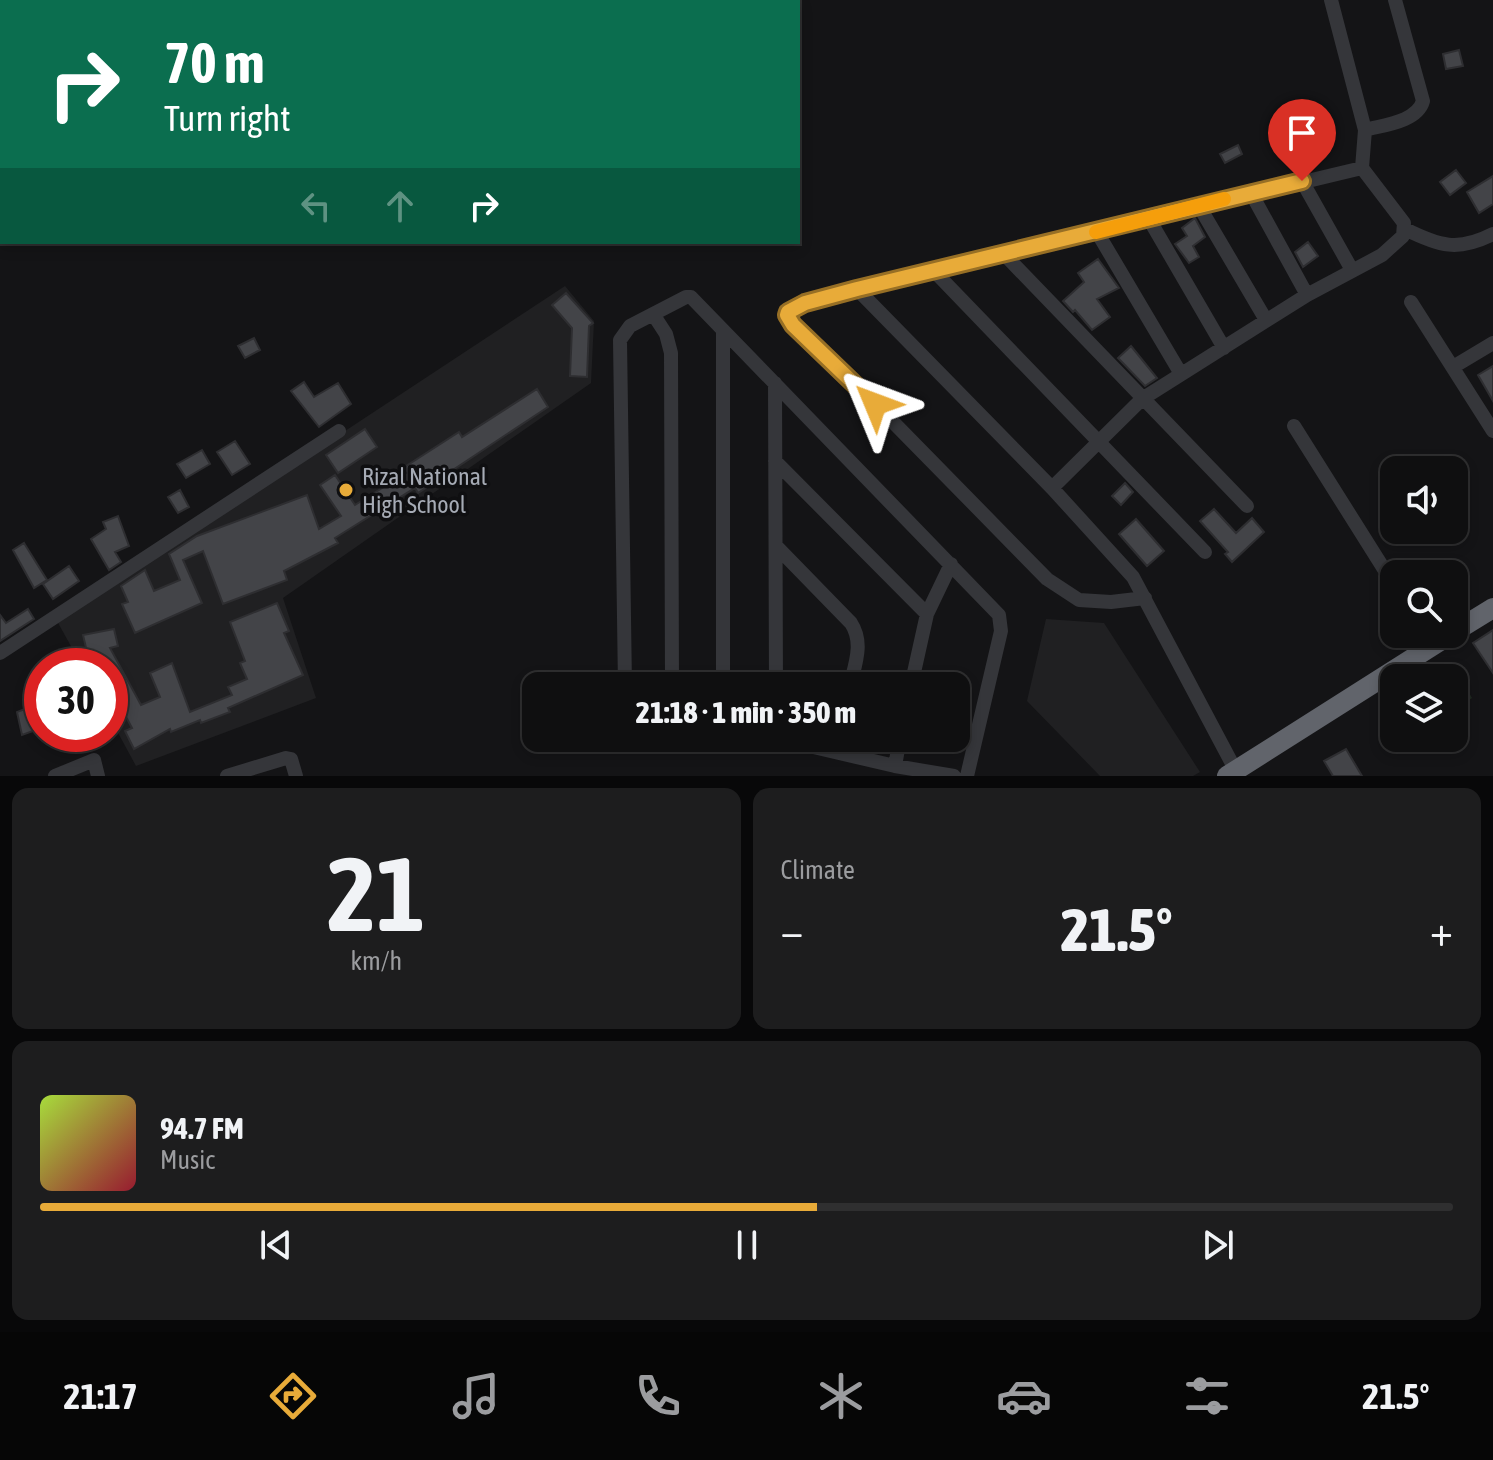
<!DOCTYPE html>
<meta charset="utf-8">
<style>
body{margin:0;font-family:"Asap Condensed",sans-serif;background:#1d1d1e;color:#f1f3f6;height:100vh;display:flex;flex-direction:column;font-size:30px;white-space:nowrap}
*{box-sizing:border-box;margin:0}
p{font-size:26px;color:#9b9c9f}
.icon{flex:none;width:44px;height:44px;fill:none;stroke:currentColor;stroke-width:2;stroke-linecap:round;stroke-linejoin:round}
.map{position:relative;height:776px;overflow:hidden}
.details{display:flex;flex-direction:column;gap:12px;padding:12px;background:#080809;flex:1}
.details>*{flex:none}
.top-card{position:absolute;left:0px;top:0px;width:800px;height:244px;box-shadow:0 4px 12px #0003,0 0 0 2px #2f2f30;background:#0b6e4f;color:#fff;overflow:hidden}
.fabs{position:absolute;left:1380px;top:456px;display:grid;gap:16px}
.fabs a{display:grid;place-items:center;width:88px;height:88px;border-radius:16px;background:#0f0f10;box-shadow:0 4px 12px #0003,0 0 0 2px #2f2f30;font-size:40px}
.speed{position:absolute;left:24px;top:648px;display:flex;gap:16px;font-size:40px;font-weight:700;text-align:center}
.speed>*{display:grid;place-content:center;width:104px;height:104px;border-radius:50%;background:#0f0f10;box-shadow:0 4px 12px #0003,0 0 0 2px #2f2f30;line-height:1}
.speed .limit{border:12px solid #d22;background:#fff;color:#111}
.pin{position:absolute;display:grid;place-items:center;width:68px;height:68px;color:#fff;margin:-82px -34px;border-radius:50% 50% 50% 0;rotate:-45deg;box-shadow:0 0 8px #0007}
.pin .icon{rotate:45deg}
.me{position:absolute;width:88px;margin:-44px;rotate:314deg;stroke-linejoin:round;filter:drop-shadow(0 0 6px #0008)}
.turn{display:flex;align-items:center;gap:28px;height:168px;padding:0 32px;font-size:36px}
.turn .icon{width:104px;height:104px;stroke-width:2.5}
.turn b{display:block;font-size:56px;line-height:68px}
.lanes{display:flex;align-items:center;height:76px;padding:0 32px;background:#0003;justify-content:center;gap:40px;direction:ltr}
.lanes .off{opacity:.35}
.big{font-size:60px;font-weight:800;line-height:1.1}
.details .card{flex:1;display:flex;flex-direction:column;justify-content:center;gap:12px;min-width:0;padding:0 28px;border-radius:16px;background:#1d1d1e}
.details .dial{align-items:center;gap:0}
.dial b{font-size:104px;line-height:1}
.song{display:flex;align-items:center;gap:24px}
.cover{width:96px;height:96px;border-radius:12px;background:linear-gradient(135deg,hsl(80 70% 55%),hsl(350 70% 35%))}
.played{height:8px;border-radius:4px;background:linear-gradient(90deg,#e8ab39 55%,#2f2f30 55%)}
.keys{display:flex;justify-content:space-around;direction:ltr}
.heat{display:flex;justify-content:space-between;align-items:center;font-size:44px;direction:ltr}
.details .tiles{flex:1;display:grid;gap:12px;grid-template-columns:1fr 1fr}
.card:last-child{grid-column:span 2}
.trip{position:absolute;left:522px;top:672px;width:448px;height:80px;border-radius:16px;background:#0f0f10;box-shadow:0 4px 12px #0003,0 0 0 2px #2f2f30;font-weight:800;line-height:80px;text-align:center}
.tab-bar{display:flex;height:128px;justify-content:space-around;align-items:center;background:#060606;color:#9b9c9f}
.tab-bar .icon{width:56px;height:56px}
.tab-bar .active{color:#e8ab39}
.tab-bar b{font-size:36px;color:#f1f3f6}
.map>svg:first-child{display:block}
</style>
<div class="map">
<svg width="1493" height="776" viewBox="0 0 1493 776">
<rect width="100%" height="100%" fill="#141416"/>
<path fill="#202022" d="M565 286 594 321 591 383 283 598 316 698 136 766 110 718V666H82L57 621Z
M1046 619 1104 623 1200 772 1193 776H1100L1027 701Z"/>
<path fill="#202821" d="M1458 674 1472 698 1454 710V678H1452Z"/>
<path fill="#434448" stroke="#2e2e31" stroke-width="2" d="M1459 50 1463 66 1446 69 1443 54Z
M1238 145 1242 154 1225 163 1220 154Z
M1456 170 1466 183 1450 195 1440 182Z
M1493 176V204L1479 213 1467 192Z
M1195 218 1205 237 1193 246 1199 257 1189 263 1175 244 1187 236 1182 228Z
M1308 242 1318 256 1303 267 1295 252Z
M1098 259 1119 288 1097 299 1110 317 1092 330 1075 310 1073 312 1063 301 1084 282 1078 273Z
M566 293 593 323 589 326 587 377 570 376 572 328 552 305Z
M254 338 260 350 245 358 238 346Z
M1131 346 1157 378 1145 386 1118 358Z
M1493 366V401L1478 375Z
M304 382 314 397 338 383 351 404 319 427 291 391Z
M537 389 548 407 418 493 415 488 335 538 338 543 284 571 287 580 223 604 203 551 183 560 202 603 135 633 122 604 128 602 121 586 145 570 154 591 180 580 169 554 197 536 307 495 319 529 341 516 320 485 335 475 355 505 406 473 403 468 459 432 462 437Z
M365 429 377 447 338 473 326 455Z
M235 441 250 464 232 475 217 452Z
M202 450 210 464 186 478 177 464Z
M1125 483 1133 492 1121 505 1112 496Z
M180 490 189 507 178 513 168 497Z
M1214 509 1236 533 1252 518 1264 532 1232 562 1225 554 1228 552 1200 521Z
M118 516 129 546 115 552 121 562 109 570 91 539 106 529 103 522Z
M1136 519 1164 551 1147 566 1119 534Z
M24 543 47 580 34 588 13 550Z
M69 566 79 581 53 599 43 584Z
M277 603 289 631 284 633 303 675 228 708 230 712 201 723 200 720 171 732 170 729 134 749 125 731 132 728 110 687V666H99L91 652H87L83 635 114 629 118 646 110 648 141 705 160 697 150 673 172 663 190 712 232 695 228 687 247 679 240 663 245 661 230 622Z
M28 609 34 619 0 641V615L6 623Z
M1493 630V673L1473 643Z
M27 708 36 730 22 735 17 712Z
M1346 749 1362 776H1333L1324 761Z"/>
<g fill="none" stroke-linecap="round" stroke-linejoin="round">
<path stroke="#35363a" stroke-width="14" d="M1365 130C1383 125 1417 122 1423 101L1395 0
M1302 181 1352 270
M1251 193 1307 295
M1199 206 1266 320
M1149 219 1224 348
M1405 229C1439 246 1458 252 1493 234
M1097 232 1181 374
M1003 253 1247 506
M935 272 1205 552
M857 289 1052 488 1133 577 1236 771
M1411 302 1493 431
M653 314 666 334 671 353 672 686
M723 332V686
M1453 367 1493 343
M775 383 776 686
M1294 426 1394 585
M775 461 927 614
M1052 488 1142 399 1307 295 1382 255 1403 236 1404 223 1362 168 1365 130 1331 0
M776 546 851 623C864 643 855 664 850 686
M1145 598 1111 602 1079 600 1047 579 895 424 793 325 787 315 788 312 805 303 857 289 1362 168
M0 653 339 431
M776 676 851 686
M625 686 620 340 630 326 686 297H691L999 615 1001 631 967 776
M911 686 927 614 951 564
M775 738 895 766 954 776
M895 766 900 738
M55 776 94 760 98 776
M227 776 286 758 291 759 296 776"/>
<path stroke="#61646b" stroke-width="20" d="M1454 632 1493 608
M1227 776 1451 634"/>
</g>
<g fill="none" stroke-linecap="round" stroke-linejoin="round">
<defs>
<path id="route" d="M875 404 793 325 787 315 788 312 805 303 857 289 1302 181"/>
</defs>
<use href="#route" stroke="#976f25" stroke-width="20"/>
<use href="#route" stroke="#e8ab39" stroke-width="14"/>
<path stroke="#f59e0b" stroke-width="14" d="M1096 232 1224 199"/>
</g>
<circle fill="#e8ab39" stroke="#0f0f11" stroke-width="3" cx="346" cy="490" r="8"/>
<g text-anchor="middle" dominant-baseline="central" stroke-width="7" stroke-linejoin="round" paint-order="stroke">
<g font-size="24" fill="#a6abb5" stroke="#0f0f11" text-anchor="start">
<text x="362" y="476">Rizal National<tspan x="362" dy="28">High School</tspan></text>
</g>
</g>
</svg>
<div class="fabs">
<a><svg class="icon" aria-label="sound" viewBox="0 0 24 24"><path d="M4 9h4l5-4v14l-5-4H4zM17 9q2 3 0 6"/></svg></a>
<a><svg class="icon" aria-label="search" viewBox="0 0 24 24"><circle cx="10" cy="10" r="6"/><path d="M15 15l6 6"/></svg></a>
<a><svg class="icon" aria-label="layers" viewBox="0 0 24 24"><path d="M12 4l9 5-9 5-9-5zM3 14l9 5 9-5"/></svg></a>
</div>
<div class="speed"><div class="limit">30</div></div>
<div class="pin" style="left:1302px;top:181px;background:#d93025"><svg class="icon" aria-label="arrive" viewBox="0 0 24 24"><path d="M6 21V4h12l-3 4 3 4H6"/></svg></div>
<svg class="me" style="left:875px;top:404px" viewBox="-20 -20 40 40"><path d="M0-17L14 15 0 8-14 15z" fill="#e8ab39" stroke="#fff" stroke-width="4"/></svg>
<div class="trip">21:18 · 1 min · 350 m</div>
<div class="top-card">
<div class="turn"><svg class="icon" aria-label="right" viewBox="0 0 24 24"><path d="M7 20v-9h11M14 6l5 5-5 5"/></svg><div><b>70 m</b>Turn right</div></div>
<div class="lanes"><svg class="icon off" aria-label="left" viewBox="0 0 24 24"><path d="M17 20v-9H6M10 6l-5 5 5 5"/></svg><svg class="icon off" aria-label="ahead" viewBox="0 0 24 24"><path d="M12 20V5M6 11l6-6 6 6"/></svg><svg class="icon" aria-label="right" viewBox="0 0 24 24"><path d="M7 20v-9h11M14 6l5 5-5 5"/></svg></div>
</div>
</div>
<section class="details">
<div class="tiles">
<div class="card dial"><b>21</b><p>km/h</p></div>
<div class="card"><p>Climate</p>
<div class="heat"><a>−</a><b class="big">21.5°</b><a>+</a></div>
</div>
<div class="card">
<div class="song"><i class="cover"></i><div><b>94.7 FM</b><p>Music</p></div></div>
<div class="played"></div>
<div class="keys"><svg class="icon" aria-label="previous" viewBox="0 0 24 24"><path d="M18 5L8 12l10 7zM5 5v14"/></svg><svg class="icon" aria-label="pause" viewBox="0 0 24 24"><path d="M8 5v14M16 5v14"/></svg><svg class="icon" aria-label="next" viewBox="0 0 24 24"><path d="M6 5l10 7-10 7zM19 5v14"/></svg></div>
</div>
</div>
</section>
<nav class="tab-bar">
<b>21:17</b>
<svg class="icon active" aria-label="directions" viewBox="0 0 24 24"><path d="M12 3l9 9-9 9-9-9zM9 14v-3h6M13 9l2 2-2 2"/></svg>
<svg class="icon" aria-label="music" viewBox="0 0 24 24"><path d="M9 18V5l10-2v13"/><circle cx="6" cy="18" r="3"/><circle cx="16" cy="16" r="3"/></svg>
<svg class="icon" aria-label="phone" viewBox="0 0 24 24"><path d="M5 4h4l2 5-3 2q2 4 5 5l2-3 5 2v4C11 20 4 13 5 4z"/></svg>
<svg class="icon" aria-label="climate" viewBox="0 0 24 24"><path d="M12 3v18M4 7l16 10M4 17L20 7"/></svg>
<svg class="icon" aria-label="car" viewBox="0 0 24 24"><path d="M5 17H2v-5l4-1 3-4h7l3 4 3 1v5h-3M9 17h6M6 11h13"/><circle cx="7" cy="17" r="2"/><circle cx="17" cy="17" r="2"/></svg>
<svg class="icon" aria-label="filters" viewBox="0 0 24 24"><path d="M4 7h16M4 17h16"/><circle cx="9" cy="7" r="2"/><circle cx="15" cy="17" r="2"/></svg>
<b>21.5°</b>
</nav>
